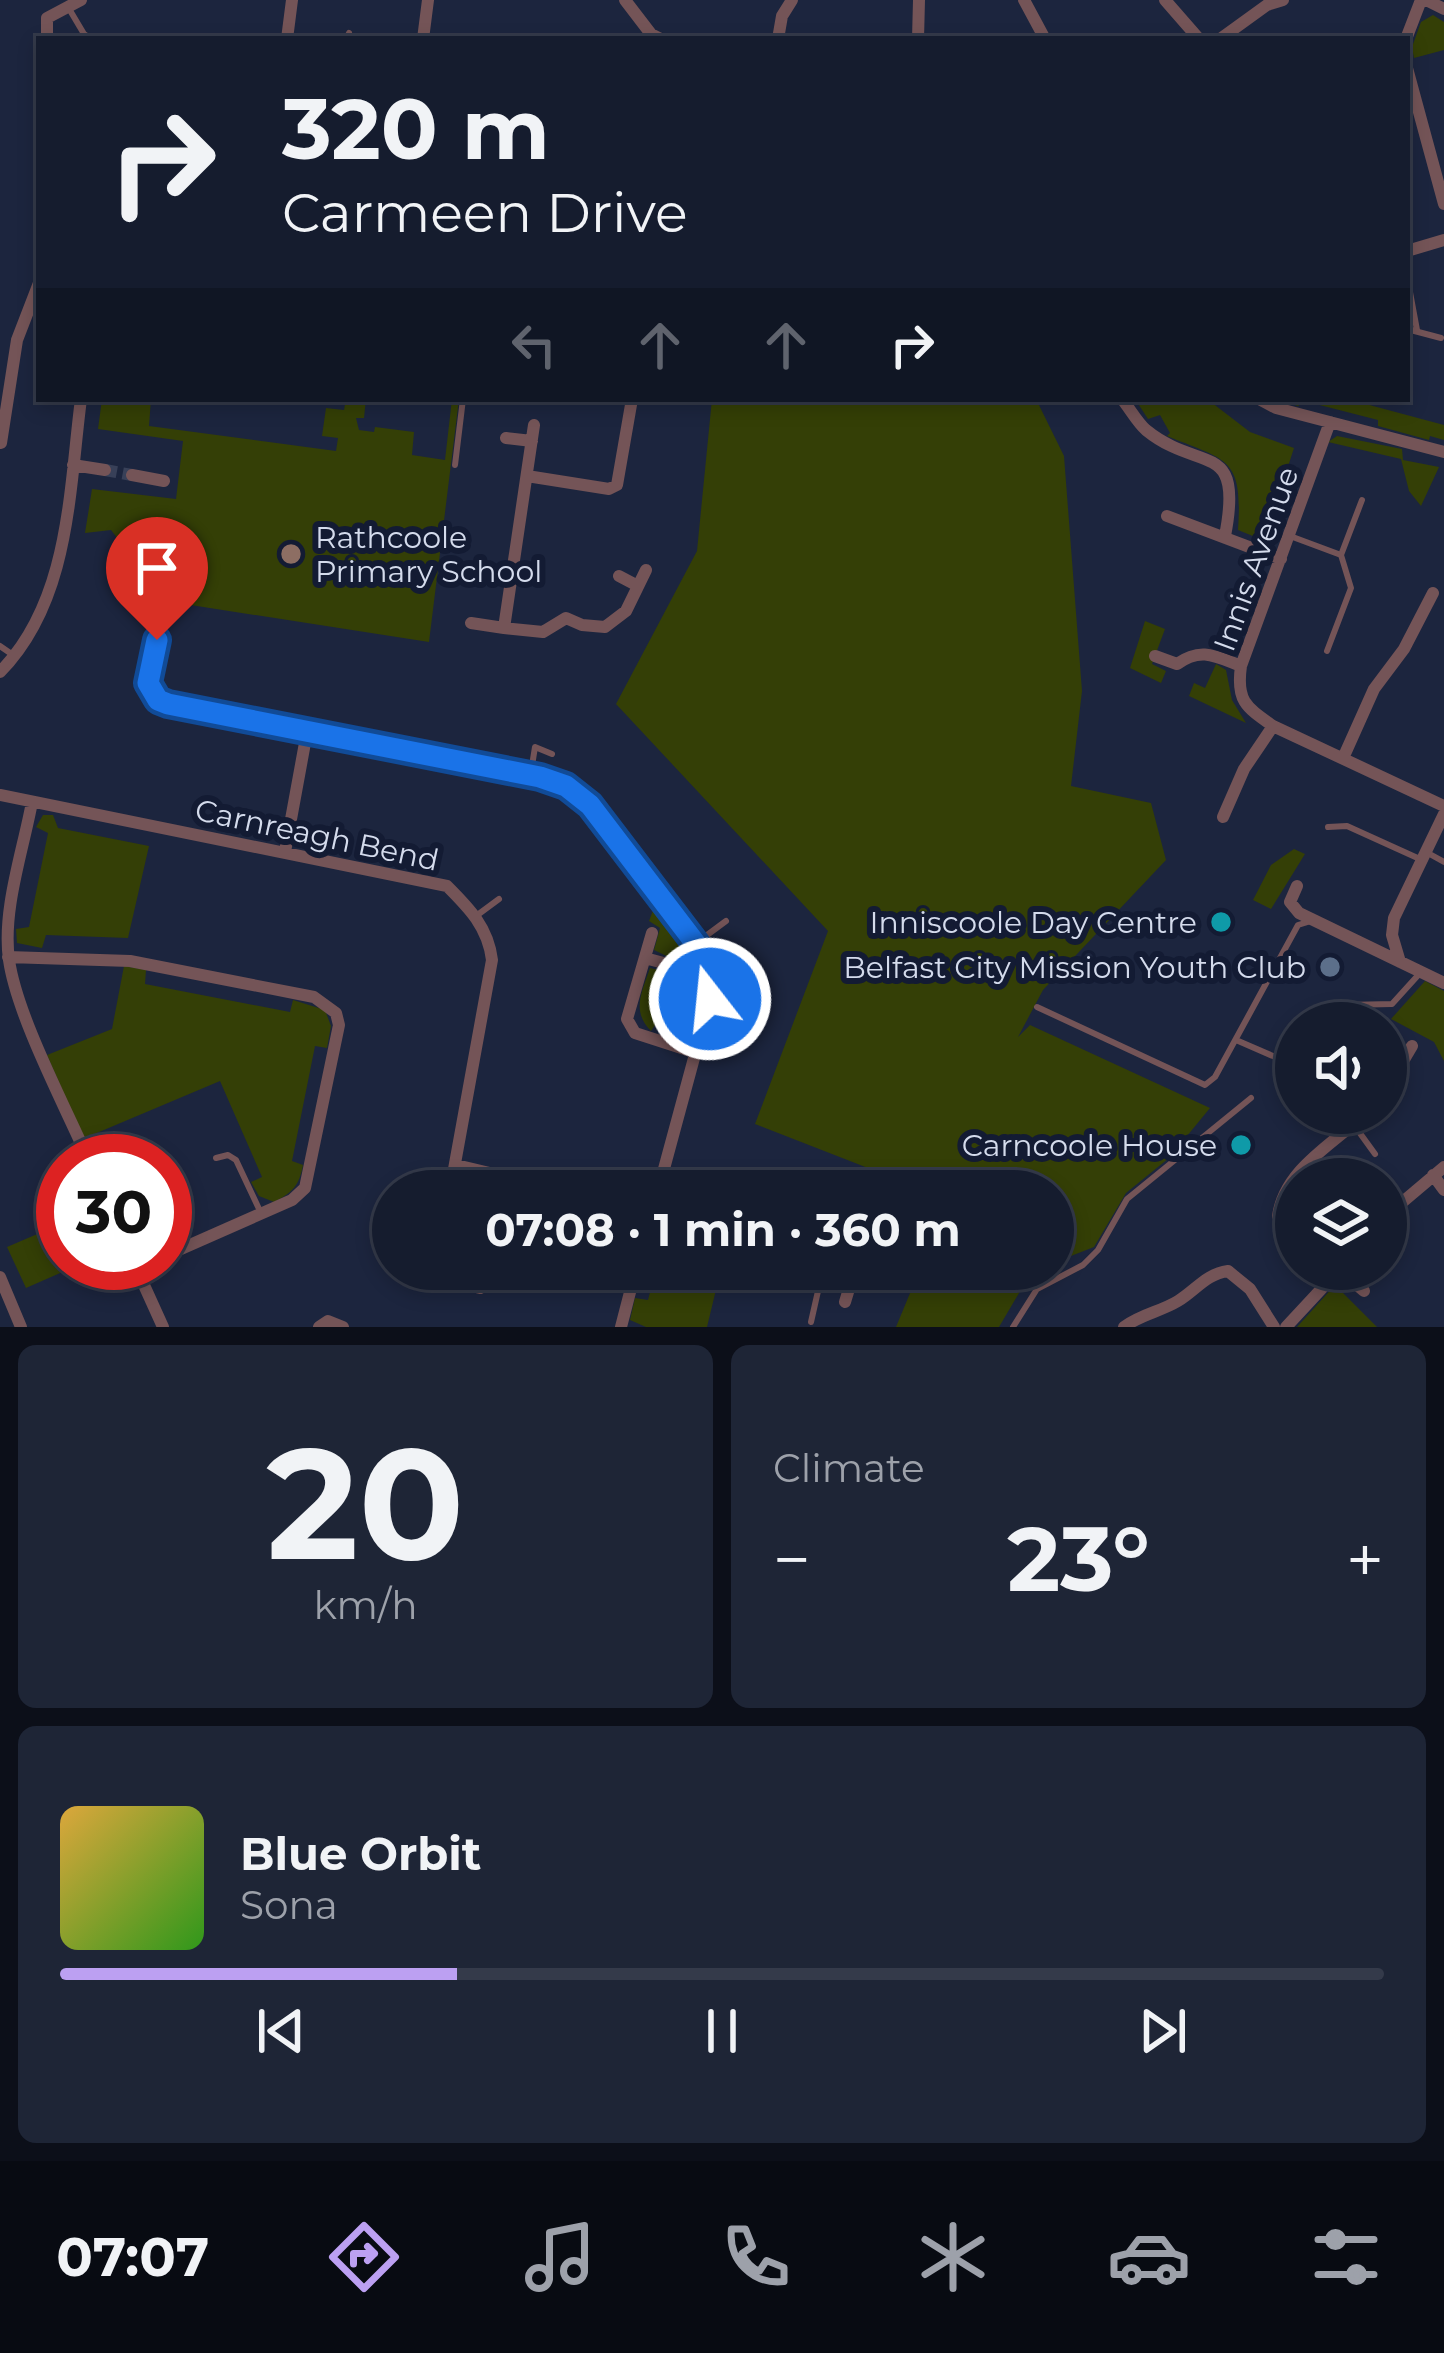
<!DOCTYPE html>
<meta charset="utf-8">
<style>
body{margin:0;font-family:Montserrat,sans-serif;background:#1e2536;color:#f1f3f6;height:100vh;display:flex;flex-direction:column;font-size:45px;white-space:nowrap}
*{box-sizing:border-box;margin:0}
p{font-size:39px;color:#9da1aa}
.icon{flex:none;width:66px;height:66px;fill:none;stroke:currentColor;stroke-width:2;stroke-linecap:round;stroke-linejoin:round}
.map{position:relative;height:1327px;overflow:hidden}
.details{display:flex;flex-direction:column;gap:18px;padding:18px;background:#0c0f19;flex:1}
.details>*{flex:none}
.guide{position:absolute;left:36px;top:36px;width:1374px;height:366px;border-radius:0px;box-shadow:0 6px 18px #0003,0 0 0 3px #343a4a;background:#151c2e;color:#f1f3f6;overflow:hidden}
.buttons{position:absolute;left:1275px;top:1002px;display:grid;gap:24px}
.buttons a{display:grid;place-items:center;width:132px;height:132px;border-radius:50%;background:#151c2e;box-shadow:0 6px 18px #0003,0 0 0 3px #343a4a;font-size:60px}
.speed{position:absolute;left:36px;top:1134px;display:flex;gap:24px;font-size:60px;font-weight:700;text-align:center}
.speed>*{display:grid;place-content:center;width:156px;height:156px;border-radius:50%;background:#151c2e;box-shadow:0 6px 18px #0003,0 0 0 3px #343a4a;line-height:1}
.speed .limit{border:18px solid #d22;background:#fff;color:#111}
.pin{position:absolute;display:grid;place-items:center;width:102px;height:102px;color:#fff;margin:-123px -51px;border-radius:50% 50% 50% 0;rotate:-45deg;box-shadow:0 0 12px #0007}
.pin .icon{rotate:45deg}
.me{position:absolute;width:132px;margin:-66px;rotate:344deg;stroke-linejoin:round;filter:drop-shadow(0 0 9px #0008)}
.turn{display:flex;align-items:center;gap:42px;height:252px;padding:0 48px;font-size:54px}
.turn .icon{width:156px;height:156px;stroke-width:2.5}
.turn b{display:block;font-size:84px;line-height:102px}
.lanes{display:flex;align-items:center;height:114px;padding:0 48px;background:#0003;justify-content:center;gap:60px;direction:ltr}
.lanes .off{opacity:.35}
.big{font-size:90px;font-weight:700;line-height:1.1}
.details .widget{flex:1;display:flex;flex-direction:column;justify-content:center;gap:18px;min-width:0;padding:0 42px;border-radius:18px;background:#1e2536}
.details .dial{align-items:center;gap:0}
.dial b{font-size:156px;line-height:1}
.song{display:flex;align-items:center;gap:36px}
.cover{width:144px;height:144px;border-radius:18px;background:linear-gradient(135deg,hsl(40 70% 55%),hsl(110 70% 35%))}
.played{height:12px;border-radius:6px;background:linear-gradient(90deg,#bca0f2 30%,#343a4a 30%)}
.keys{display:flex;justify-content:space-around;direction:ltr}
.heat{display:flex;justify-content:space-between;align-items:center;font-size:66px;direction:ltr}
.details .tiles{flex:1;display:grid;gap:18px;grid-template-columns:1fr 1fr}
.widget:last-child{grid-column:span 2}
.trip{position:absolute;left:372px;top:1170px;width:702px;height:120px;border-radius:60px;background:#151c2e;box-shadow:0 6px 18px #0003,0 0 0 3px #343a4a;font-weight:700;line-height:120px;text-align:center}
.tab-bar{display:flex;height:192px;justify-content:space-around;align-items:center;background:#080b12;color:#9da1aa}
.tab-bar .icon{width:84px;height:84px}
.tab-bar .current{color:#bca0f2}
.tab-bar b{font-size:54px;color:#f1f3f6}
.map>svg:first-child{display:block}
</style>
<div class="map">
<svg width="1444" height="1327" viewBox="0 0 1444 1327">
<rect width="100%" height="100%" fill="#1c253e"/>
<path fill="#343f06" d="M1433 15 1444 22V50L1414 58 1412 47 1421 22Z
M102 399H151L149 426 336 451 338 438 322 436 326 408 344 410 346 399H366L364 418H356L359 430 374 432 375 427 414 432 412 455 445 460 452 399H459L429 642 165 601 166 590 146 575 111 530 85 533 92 489 176 499 183 441 98 429Z
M712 399H1036L1064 456 1082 691 1071 786 1151 803 1166 860 1043 990 1018 1037 1030 1025 1210 1108 1169 1158 1126 1193 1094 1247 1053 1263V1191H942L943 1181 938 1191H927L755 1124 828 931 616 704 697 551Z
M1135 399H1207L1250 432 1294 448 1283 482 1290 491 1273 536 1265 541 1238 530C1243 457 1228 461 1167 436L1170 433 1160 415 1148 419Z
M1276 399H1347L1444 425V440L1430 436 1429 440 1378 426V420L1304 401 1298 406Z
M1337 436 1402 449 1403 460 1439 467 1421 506 1409 491 1401 459 1328 442Z
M1145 621 1165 629 1152 664 1166 671 1161 683 1130 668Z
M1216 664 1226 670 1232 700 1246 723 1189 696 1194 683 1205 688Z
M43 815H53L58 828 149 846 128 938 46 935 42 948 17 943 16 929 29 927 48 833 36 827Z
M1294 849 1305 854 1271 909 1253 900 1271 865Z
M655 905C689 951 715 982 689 1040L676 1038 677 1024 659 1019 651 1031C631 1011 642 992 650 968L671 973 675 960 654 950 660 928 649 921Z
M124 966 146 970 145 984 290 1012 293 1000 325 1010 331 1026 327 1048 315 1046 292 1161 303 1165C299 1186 293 1192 274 1202L259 1196 251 1182 262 1177 220 1081 92 1135 100 1161H93L47 1055 112 1029Z
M1425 981 1444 991V1061L1434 1042 1391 1019Z
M63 1223V1263H83L26 1288 7 1247Z
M656 1269H721L707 1327H646L630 1320 635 1298 648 1300Z
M920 1269H1037L1032 1271 999 1327H896Z
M1335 1285 1377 1327H1297Z"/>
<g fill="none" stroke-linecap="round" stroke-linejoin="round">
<path stroke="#384058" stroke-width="12" stroke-dasharray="12 6" stroke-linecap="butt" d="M105 470 132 475"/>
<path stroke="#745457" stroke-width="6" d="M68 7 84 34 91 39
M346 39 349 33
M1407 276 1417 330
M1407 329 1441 338
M455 465 463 399
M1290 536 1341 555
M0 646 13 655
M1327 651 1351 588 1341 555 1362 500
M531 772 535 747 552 754
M1328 827 1347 826 1422 860
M1426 852 1444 862
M476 916 499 899
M699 941 726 921
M1037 1007 1205 1085 1215 1077 1298 925 1311 921
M1328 1023 1346 1005 1392 1004 1421 972
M1236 1040 1289 1063 1296 1058
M1354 1125 1375 1154
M132 1152 136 1161
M216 1158 228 1155 236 1160 260 1211
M811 1322 823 1269
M1013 1327 1037 1289 1083 1265 1098 1250 1127 1199 1251 1098"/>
<path stroke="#745457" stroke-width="12" d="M625 0 651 34 661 39
M1024 0 1045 39
M1165 0 1199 39
M1426 0 1444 9
M47 39V18L81 0
M287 39 292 0
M423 39 428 0
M778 39 782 16 792 0
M918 39 919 0
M1220 39 1267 5 1283 0
M1406 39 1421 0
M1407 68 1444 204
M1407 251 1444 240
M1122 399C1130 409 1137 422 1146 430 1200 474 1244 438 1225 536
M1259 399 1276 408 1444 452
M1330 422 1241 666C1236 701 1246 707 1273 726L1444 806
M506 438 532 441
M1 443 17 340 39 283
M73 465 105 470
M132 475 164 481
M527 476 609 489 617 485 632 399
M1167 516 1281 559
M619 576 638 586
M471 623 504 628 534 425
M504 628 543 632 566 618 582 625 605 627 626 611 646 570
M157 640 148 683 158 700 168 704 540 777 566 786 589 805 696 944 707 970 710 999 658 1191
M1155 656 1177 664C1201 647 1215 656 1241 666
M0 672C70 601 69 491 81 399
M1344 756 1374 689 1404 649 1433 593
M0 795 447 886C469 908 488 927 492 960L450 1191
M32 802C23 851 2 910 9 960 17 1016 65 1106 89 1161
M1223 817 1244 769 1273 726
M285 852 307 732
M1297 886 1290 902 1299 913 1444 983
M652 933 627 1019 635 1033 697 1053
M8 957 130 961 314 997 336 1013 339 1025 305 1188 292 1200 165 1256
M645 958 667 964
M1400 962 1392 935 1394 918 1444 814
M1386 1090 1412 1046
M456 1165 565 1191
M1433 1175 1444 1190
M1386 1216 1444 1167
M1296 1239 1286 1231 1278 1216C1285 1168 1334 1144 1366 1113
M134 1263 163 1327
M435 1269 440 1278 480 1288 495 1279 497 1269
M1339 1270 1364 1291
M0 1277 21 1327
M845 1302 855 1269
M319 1327 328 1321 343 1327
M621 1327 636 1269
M1124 1327C1141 1314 1160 1312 1178 1301 1196 1290 1206 1274 1228 1271L1250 1289 1274 1327
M1286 1327 1340 1269"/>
</g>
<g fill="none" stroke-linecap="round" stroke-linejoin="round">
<defs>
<path id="route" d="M157 640 148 683 158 700 168 704 540 777 566 786 590 805 696 944 707 970 710 999"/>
</defs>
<use href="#route" stroke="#114b97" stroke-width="30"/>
<use href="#route" stroke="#1a73e8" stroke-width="21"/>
</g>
<circle fill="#8d6e63" stroke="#131b33" stroke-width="4.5" cx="291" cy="554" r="12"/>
<g fill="#0f9aa8" stroke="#131b33" stroke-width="4.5">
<circle cx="1221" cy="922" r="12"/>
<circle cx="1241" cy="1145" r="12"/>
</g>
<circle fill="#5c6f8a" stroke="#131b33" stroke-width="4.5" cx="1330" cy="967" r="12"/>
<g text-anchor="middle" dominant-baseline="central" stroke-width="12" stroke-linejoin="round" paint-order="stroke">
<g font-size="30" fill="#d4dbec" stroke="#131b33" text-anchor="end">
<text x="315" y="537" text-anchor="start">Rathcoole<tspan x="315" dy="34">Primary School</tspan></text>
<text x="1197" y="922">Inniscoole Day Centre</text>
<text x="1306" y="967">Belfast City Mission Youth Club</text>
<text x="1217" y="1145">Carncoole House</text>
</g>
<g font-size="30" fill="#d4dbec" stroke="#131b33">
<text transform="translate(1256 559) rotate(-70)">Innis Avenue</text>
<text transform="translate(317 835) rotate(12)">Carnreagh Bend</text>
</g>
</g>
</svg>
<div class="buttons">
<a><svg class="icon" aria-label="sound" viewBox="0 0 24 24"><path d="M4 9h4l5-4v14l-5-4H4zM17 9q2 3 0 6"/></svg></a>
<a><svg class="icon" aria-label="layers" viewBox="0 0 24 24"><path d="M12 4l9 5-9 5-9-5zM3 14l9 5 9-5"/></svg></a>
</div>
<div class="speed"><div class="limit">30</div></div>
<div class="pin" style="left:157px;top:640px;background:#d93025"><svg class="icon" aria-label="arrive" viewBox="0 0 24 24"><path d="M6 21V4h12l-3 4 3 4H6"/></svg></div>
<svg class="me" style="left:710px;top:999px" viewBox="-20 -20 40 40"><circle r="17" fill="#1a73e8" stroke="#fff" stroke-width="3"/><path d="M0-11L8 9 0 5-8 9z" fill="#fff"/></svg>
<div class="trip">07:08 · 1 min · 360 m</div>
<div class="guide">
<div class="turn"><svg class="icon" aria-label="right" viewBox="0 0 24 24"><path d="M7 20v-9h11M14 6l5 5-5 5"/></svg><div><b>320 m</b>Carmeen Drive</div></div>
<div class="lanes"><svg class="icon off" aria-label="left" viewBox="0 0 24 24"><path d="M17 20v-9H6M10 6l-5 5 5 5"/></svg><svg class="icon off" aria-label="ahead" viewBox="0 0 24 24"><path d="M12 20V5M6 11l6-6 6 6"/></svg><svg class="icon off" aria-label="ahead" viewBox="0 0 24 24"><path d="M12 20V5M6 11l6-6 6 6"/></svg><svg class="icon" aria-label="right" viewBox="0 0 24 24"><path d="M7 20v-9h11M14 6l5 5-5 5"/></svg></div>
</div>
</div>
<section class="details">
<div class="tiles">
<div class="widget dial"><b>20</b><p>km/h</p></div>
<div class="widget"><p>Climate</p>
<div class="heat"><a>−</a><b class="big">23°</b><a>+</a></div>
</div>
<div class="widget">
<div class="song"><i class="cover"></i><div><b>Blue Orbit</b><p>Sona</p></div></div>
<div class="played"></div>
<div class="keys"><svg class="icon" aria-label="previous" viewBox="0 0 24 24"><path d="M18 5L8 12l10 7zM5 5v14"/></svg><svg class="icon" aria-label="pause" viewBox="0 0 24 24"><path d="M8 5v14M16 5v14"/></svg><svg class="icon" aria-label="next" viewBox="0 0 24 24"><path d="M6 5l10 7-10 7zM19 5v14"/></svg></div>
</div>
</div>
</section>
<nav class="tab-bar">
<b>07:07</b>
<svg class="icon current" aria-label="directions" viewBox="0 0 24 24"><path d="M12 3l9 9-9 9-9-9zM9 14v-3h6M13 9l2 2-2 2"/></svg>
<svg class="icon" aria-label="music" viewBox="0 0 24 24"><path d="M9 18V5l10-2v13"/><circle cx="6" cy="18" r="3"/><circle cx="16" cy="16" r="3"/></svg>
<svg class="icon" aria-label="phone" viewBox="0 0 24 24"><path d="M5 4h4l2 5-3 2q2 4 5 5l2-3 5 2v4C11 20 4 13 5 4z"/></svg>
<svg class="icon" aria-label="climate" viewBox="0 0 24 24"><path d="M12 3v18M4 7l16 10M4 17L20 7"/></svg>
<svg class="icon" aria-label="car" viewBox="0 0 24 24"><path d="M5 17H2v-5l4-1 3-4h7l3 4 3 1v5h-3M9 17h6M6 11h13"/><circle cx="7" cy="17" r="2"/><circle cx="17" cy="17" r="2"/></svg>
<svg class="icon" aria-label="filters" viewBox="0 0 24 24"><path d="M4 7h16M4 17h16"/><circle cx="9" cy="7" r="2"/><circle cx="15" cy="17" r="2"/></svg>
</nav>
